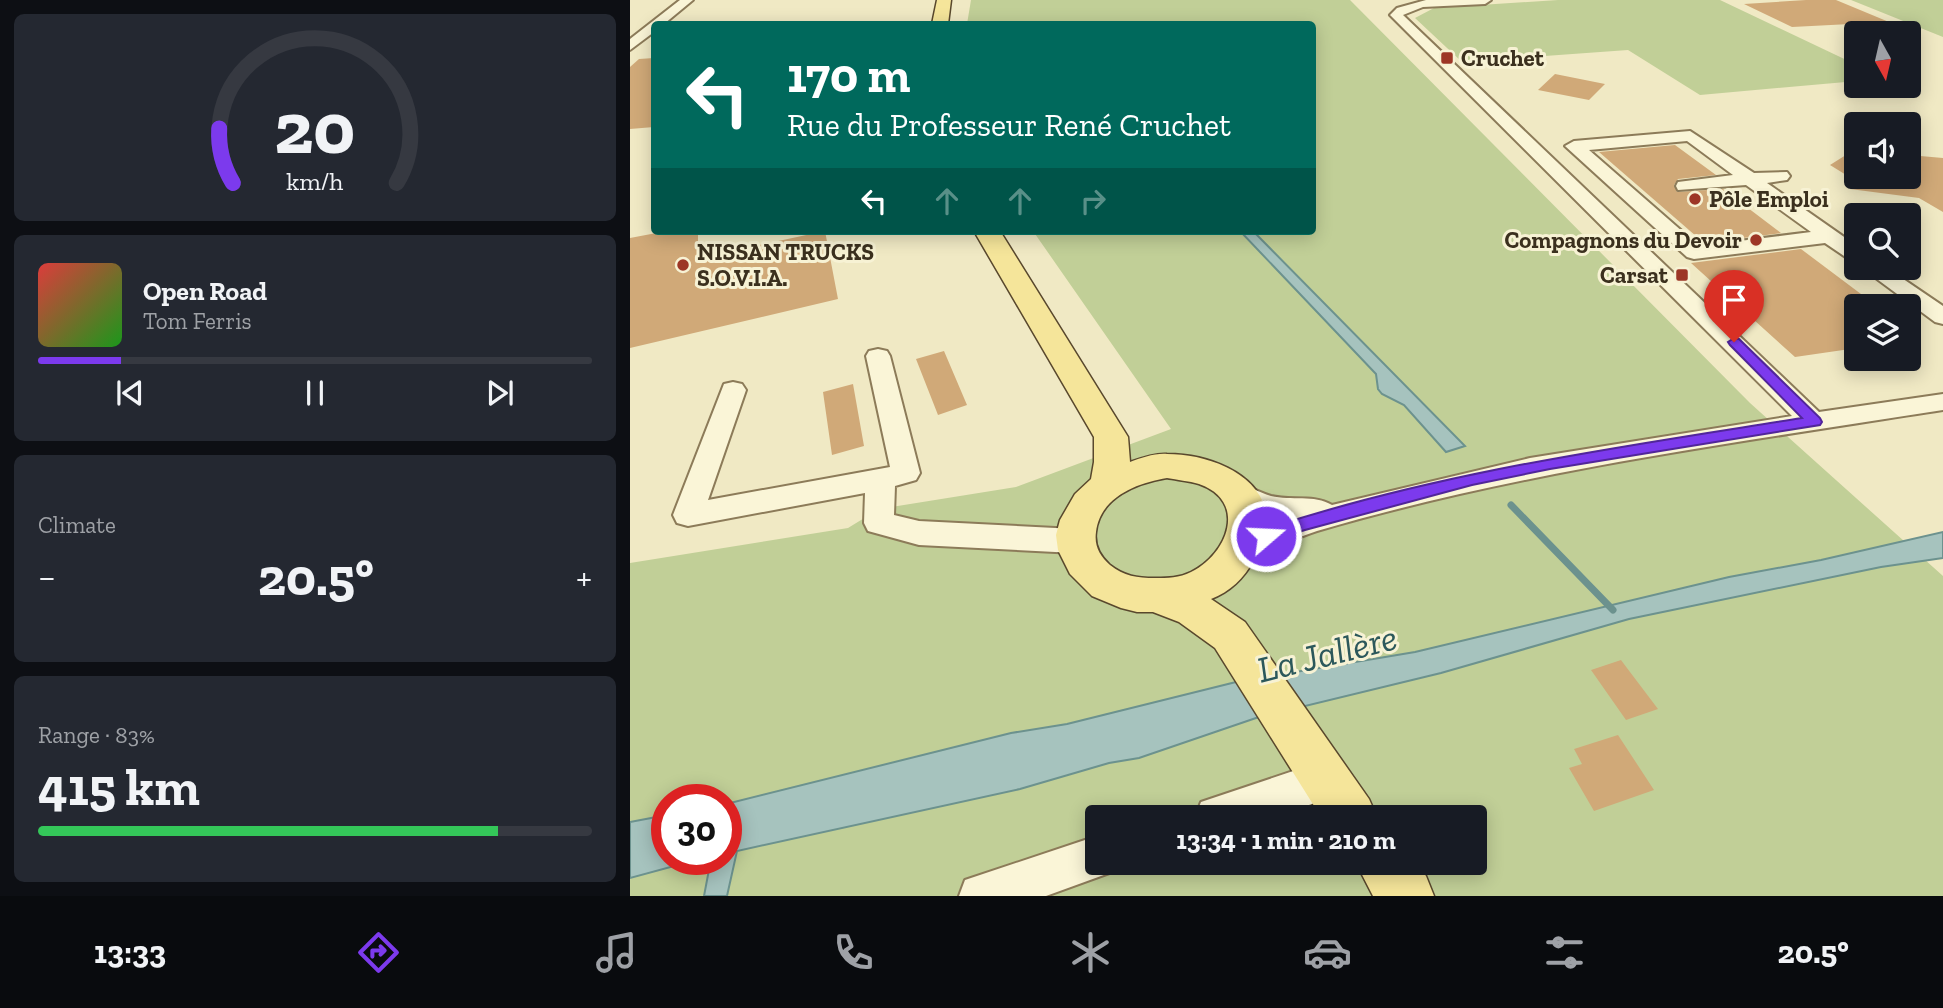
<!DOCTYPE html>
<meta charset="utf-8">
<style>
body{margin:0;font-family:"Zilla Slab",serif;background:#242831;color:#f1f3f6;height:100vh;display:flex;flex-direction:column;font-size:26px;white-space:nowrap}
*{box-sizing:border-box;margin:0}
p{font-size:23px;color:#9ea1a6}
.icon{flex:none;width:38px;height:38px;fill:none;stroke:currentColor;stroke-width:2;stroke-linecap:round;stroke-linejoin:round}
.map{position:relative;flex:1;overflow:hidden}
.sheet{display:flex;flex-direction:column;gap:14px;padding:14px;background:#0d0f14;width:630px}
.sheet>*{flex:none}
.hud{position:absolute;left:21px;top:21px;width:665px;height:214px;border-radius:7px;box-shadow:0 4px 18px #0003;background:#00695c;color:#fff;overflow:hidden}
.needle{width:46px;rotate:172deg}
.buttons{position:absolute;left:1214px;top:21px;display:grid;gap:14px}
.buttons a{display:grid;place-items:center;width:77px;height:77px;border-radius:7px;background:#171b24;box-shadow:0 4px 18px #0003;font-size:35px}
.speed{position:absolute;left:21px;top:784px;display:flex;gap:14px;font-size:35px;font-weight:700;text-align:center}
.speed>*{display:grid;place-content:center;width:91px;height:91px;border-radius:50%;background:#171b24;box-shadow:0 4px 18px #0003;line-height:1}
.speed .limit{border:10px solid #d22;background:#fff;color:#111}
.pin{position:absolute;display:grid;place-items:center;width:60px;height:60px;color:#fff;margin:-72px -30px;border-radius:50% 50% 50% 0;rotate:-45deg;box-shadow:0 0 7px #0007}
.pin .icon{rotate:45deg}
.me{position:absolute;width:77px;margin:-38px;rotate:71deg;stroke-linejoin:round;filter:drop-shadow(0 0 5px #0008)}
.turn{display:flex;align-items:center;gap:24px;height:147px;padding:0 21px;font-size:32px}
.turn .icon{width:91px;height:91px;stroke-width:2.5}
.turn b{display:block;font-size:49px;line-height:60px}
.lanes{display:flex;align-items:center;height:66px;padding:0 21px;background:#0003;justify-content:center;gap:35px;direction:ltr}
.lanes .off{opacity:.35}
.big{font-size:52px;font-weight:700;line-height:1.1}
.sheet .widget{flex:1;display:flex;flex-direction:column;justify-content:center;gap:10px;min-width:0;padding:0 24px;border-radius:10px;background:#242831}
.sheet .dial{align-items:center;gap:0}
.dial svg{height:182px;overflow:visible;fill:none;stroke:#363941;stroke-width:7;stroke-linecap:round;text-anchor:middle}
.dial text{fill:#f1f3f6;stroke:none}
.song{display:flex;align-items:center;gap:21px}
.cover{width:84px;height:84px;border-radius:10px;background:linear-gradient(135deg,hsl(0 70% 55%),hsl(120 70% 35%))}
.played{height:7px;border-radius:4px;background:linear-gradient(90deg,#7c3aed 15%,#363941 15%)}
.keys{display:flex;justify-content:space-around;direction:ltr}
.heat{display:flex;justify-content:space-between;align-items:center;font-size:38px;direction:ltr}
.charge{height:10px;border-radius:5px;background:linear-gradient(90deg,#34c759 83%,#363941 0)}
.trip{position:absolute;left:455px;top:805px;width:402px;height:70px;border-radius:7px;background:#171b24;box-shadow:0 4px 18px #0003;font-weight:700;line-height:70px;text-align:center}
.tabs{display:flex;height:112px;justify-content:space-around;align-items:center;background:#090b0e;color:#9ea1a6}
.tabs .icon{width:49px;height:49px}
.tabs .on{color:#7c3aed}
.tabs b{font-size:32px;color:#f1f3f6}
main{display:flex;flex:1;min-height:0}
.map>svg:first-child{display:block}
</style>
<main>
<section class="sheet">
<div class="widget dial"><svg viewBox="0 0 100 80">
<path d="M14 69A42 42 0 1 1 86 69"/>
<path d="M14 69A42 42 0 0 1 8 45" stroke="#7c3aed"/>
<text x="50" y="56" font-size="32" font-weight="700">20</text>
<text x="50" y="72" font-size="11">km/h</text>
</svg></div>
<div class="widget">
<div class="song"><i class="cover"></i><div><b>Open Road</b><p>Tom Ferris</p></div></div>
<div class="played"></div>
<div class="keys"><svg class="icon" aria-label="previous" viewBox="0 0 24 24"><path d="M18 5L8 12l10 7zM5 5v14"/></svg><svg class="icon" aria-label="pause" viewBox="0 0 24 24"><path d="M8 5v14M16 5v14"/></svg><svg class="icon" aria-label="next" viewBox="0 0 24 24"><path d="M6 5l10 7-10 7zM19 5v14"/></svg></div>
</div>
<div class="widget"><p>Climate</p>
<div class="heat"><a>−</a><b class="big">20.5°</b><a>+</a></div>
</div>
<div class="widget"><p>Range · 83%</p><b class="big">415 km</b><div class="charge"></div></div>
</section>
<div class="map">
<svg width="1313" height="896" viewBox="0 0 1313 896">
<rect width="100%" height="100%" fill="#f0e9c4"/>
<path fill="#c1cf97" fill-rule="evenodd" d="M341 0H720L1120 403 1313 576V896H0V563L218 528 249 509 386 487 541 429 403 231H682V24H337ZM37 800H96V859H37ZM467 817H845V863H467Z
M928 0H1090L1227 65V81L1070 95 998 50 832 62 785 18 804 8Z
M1221 0H1313V37Z"/>
<path fill="#a6c3be" stroke="#6c928e" stroke-width="2" d="M610 231H623L835 446 816 452 774 405 752 394 748 389 746 374Z
M1313 532V558L1251 567 999 619 811 673 626 718 509 758 479 763 390 789 107 851 97 896H74L81 859H96V804L381 733 437 724 606 682 785 652 1099 577 1191 560Z
M37 815V859H70L0 878V822Z"/>
<g fill="none" stroke-linecap="round" stroke-linejoin="round">
<path stroke="#6c928e" stroke-width="7" d="M881 505 983 610"/>
</g>
<path fill="#d0a978" d="M1176 0H1206L1259 22 1162 27 1114 4Z
M24 58V127L0 129V67L9 59Z
M925 74 975 84 959 100 908 90Z
M1045 145 1086 175 1048 179 1044 185 1047 192 1093 189 1151 233 1074 243 969 152Z
M1227 148V177H1279V155L1313 158V212L1289 198 1220 189 1221 178 1200 165Z
M37 231H68V258L195 231 208 299 0 348V238Z
M1171 249 1247 306H1227V348L1165 357 1061 263Z
M314 351 337 405 308 415 286 359Z
M223 384 234 446 202 455 193 392Z
M991 660 1000 672 1028 709 996 720 961 670Z
M988 735 1024 790 964 811 939 768 952 764 944 749Z"/>
<g fill="none" stroke-linecap="round" stroke-linejoin="round">
<defs>
<path id="minor" d="M50 0H63L34 24H24V32L0 50V39Z
M796 0H861L855 4 793 7 773 15 1189 412 1313 394V410C1103 443 891 471 687 531 661 539 638 553 613 561L602 558 597 549 602 540 653 519C635 518 603 511 594 495L598 487C615 482 625 491 641 496 661 501 684 494 702 505L900 458 1162 416 760 15 767 8Z
M1060 131 1124 173 1157 172 1160 176 1157 180 1137 183 1227 246V262L1220 260 1195 243 1064 259 1057 257 935 146 944 141ZM1057 141 1103 175 1048 182 1046 186 1048 190 1116 185 1181 232 1069 246 959 150Z
M1232 268H1257L1313 306V324L1305 322Z
M248 349 257 351 260 356 290 473 286 480 265 486 264 515 289 521 445 529 456 533 461 541 456 549 445 553 289 545 238 531 234 523 235 493 58 526 47 523 43 515 94 384 103 382 112 384 116 390 78 500 260 467 236 356 239 351Z
M696 760 710 766 716 780 710 794 645 817H565L571 802Z
M467 836V863H486L482 872 416 896H329L335 880Z"/>
<path id="major" d="M307 0H321L318 24H302Z
M344 231H370L498 437 500 462C511 458 525 453 537 454 575 454 628 471 637 514 640 530 631 546 624 560 614 578 600 592 581 599L615 622 739 799 747 817H691L585 648 549 622 523 612H507L491 608 462 596 440 574 428 550 426 535 430 520 445 494 461 479 464 462V437ZM537 478C547 480 559 481 569 484 618 501 598 554 561 572 549 578 538 578 525 578 507 578 494 576 480 565 470 556 464 546 466 532 470 497 507 483 537 478Z
M726 863H786L796 876 804 896H743Z"/>
</defs>
<use href="#minor" stroke="#8c7b59" stroke-width="4"/>
<use href="#major" stroke="#59482d" stroke-width="3"/>
<use href="#minor" fill="#faf5d7" fill-rule="evenodd"/>
<use href="#major" fill="#f5e59a" fill-rule="evenodd"/>
</g>
<path fill="#7c3aed" stroke="#51269a" stroke-width="2" d="M1104 338 1109 339 1190 418 1192 422 1190 425 920 469 842 485 675 530 636 543 630 541 628 536 630 531C806 472 990 447 1172 418L1100 345 1098 342Z"/>
<g fill="#9d3626" stroke="#f7f2d4" stroke-width="2.5">
<rect x="810" y="51" width="14" height="14" rx="3.5"/>
<circle cx="1065" cy="199" r="7"/>
<circle cx="1126" cy="240" r="7"/>
<circle cx="53" cy="265" r="7"/>
<rect x="1045" y="268" width="14" height="14" rx="3.5"/>
</g>
<g text-anchor="middle" dominant-baseline="central" stroke-width="6" stroke-linejoin="round" paint-order="stroke">
<g font-size="23" font-weight="bold" fill="#3b301e" stroke="#f7f2d4" text-anchor="start">
<text x="831" y="58">Cruchet</text>
<text x="1079" y="199">Pôle Emploi</text>
<text x="1112" y="240" text-anchor="end">Compagnons du Devoir</text>
<text x="67" y="252">NISSAN TRUCKS<tspan x="67" dy="26">S.O.V.I.A.</tspan></text>
<text x="1038" y="275" text-anchor="end">Carsat</text>
</g>
<g font-size="37" font-style="italic" fill="#2c585b" stroke="#f7f2d4">
<text transform="translate(697 653) rotate(-14)">La Jallère</text>
</g>
</g>
</svg>
<div class="buttons">
<a><svg class="needle" viewBox="-14 -14 28 28"><path d="M0-13l5 13h-10z" fill="#e53935"/><path d="M0 13l5-13h-10z" fill="#9ea1a6"/></svg></a>
<a><svg class="icon" aria-label="sound" viewBox="0 0 24 24"><path d="M4 9h4l5-4v14l-5-4H4zM17 9q2 3 0 6"/></svg></a>
<a><svg class="icon" aria-label="search" viewBox="0 0 24 24"><circle cx="10" cy="10" r="6"/><path d="M15 15l6 6"/></svg></a>
<a><svg class="icon" aria-label="layers" viewBox="0 0 24 24"><path d="M12 4l9 5-9 5-9-5zM3 14l9 5 9-5"/></svg></a>
</div>
<div class="speed"><div class="limit">30</div></div>
<div class="pin" style="left:1104px;top:342px;background:#d93025"><svg class="icon" aria-label="arrive" viewBox="0 0 24 24"><path d="M6 21V4h12l-3 4 3 4H6"/></svg></div>
<svg class="me" style="left:636px;top:536px" viewBox="-20 -20 40 40"><circle r="17" fill="#7c3aed" stroke="#fff" stroke-width="3"/><path d="M0-11L8 9 0 5-8 9z" fill="#fff"/></svg>
<div class="trip">13:34 · 1 min · 210 m</div>
<div class="hud">
<div class="turn"><svg class="icon" aria-label="left" viewBox="0 0 24 24"><path d="M17 20v-9H6M10 6l-5 5 5 5"/></svg><div><b>170 m</b>Rue du Professeur René Cruchet</div></div>
<div class="lanes"><svg class="icon" aria-label="left" viewBox="0 0 24 24"><path d="M17 20v-9H6M10 6l-5 5 5 5"/></svg><svg class="icon off" aria-label="ahead" viewBox="0 0 24 24"><path d="M12 20V5M6 11l6-6 6 6"/></svg><svg class="icon off" aria-label="ahead" viewBox="0 0 24 24"><path d="M12 20V5M6 11l6-6 6 6"/></svg><svg class="icon off" aria-label="right" viewBox="0 0 24 24"><path d="M7 20v-9h11M14 6l5 5-5 5"/></svg></div>
</div>
</div>
</main>
<nav class="tabs">
<b>13:33</b>
<svg class="icon on" aria-label="directions" viewBox="0 0 24 24"><path d="M12 3l9 9-9 9-9-9zM9 14v-3h6M13 9l2 2-2 2"/></svg>
<svg class="icon" aria-label="music" viewBox="0 0 24 24"><path d="M9 18V5l10-2v13"/><circle cx="6" cy="18" r="3"/><circle cx="16" cy="16" r="3"/></svg>
<svg class="icon" aria-label="phone" viewBox="0 0 24 24"><path d="M5 4h4l2 5-3 2q2 4 5 5l2-3 5 2v4C11 20 4 13 5 4z"/></svg>
<svg class="icon" aria-label="climate" viewBox="0 0 24 24"><path d="M12 3v18M4 7l16 10M4 17L20 7"/></svg>
<svg class="icon" aria-label="car" viewBox="0 0 24 24"><path d="M5 17H2v-5l4-1 3-4h7l3 4 3 1v5h-3M9 17h6M6 11h13"/><circle cx="7" cy="17" r="2"/><circle cx="17" cy="17" r="2"/></svg>
<svg class="icon" aria-label="filters" viewBox="0 0 24 24"><path d="M4 7h16M4 17h16"/><circle cx="9" cy="7" r="2"/><circle cx="15" cy="17" r="2"/></svg>
<b>20.5°</b>
</nav>
